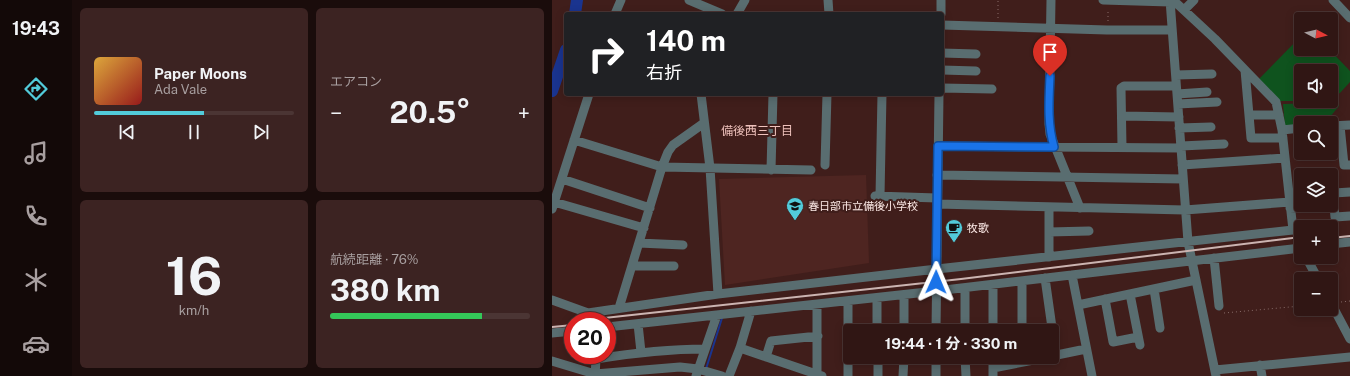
<!DOCTYPE html>
<html lang="ja">
<meta charset="utf-8">
<style>
body{margin:0;font-family:"Public Sans","Noto Sans JP",sans-serif;background:#3c2322;color:#f1f3f6;height:100vh;display:flex;flex-direction:column;font-size:15px;white-space:nowrap}
*{box-sizing:border-box;margin:0}
p{font-size:13px;color:#a89fa0}
.icon{flex:none;width:22px;height:22px;fill:none;stroke:currentColor;stroke-width:2;stroke-linecap:round;stroke-linejoin:round}
.map{position:relative;flex:1;overflow:hidden}
.sheet{display:flex;flex-direction:column;gap:8px;padding:8px;background:#1a0c0b;width:480px}
.sheet>*{flex:none}
.guide{position:absolute;left:12px;top:12px;width:380px;height:84px;border-radius:4px;box-shadow:0 2px 10px #0003,0 0 0 1px #4b3534;background:#202124;color:#fff;overflow:hidden}
.needle{width:26px;rotate:97deg}
.controls{position:absolute;left:742px;top:12px;display:grid;gap:8px}
.controls a{display:grid;place-items:center;width:44px;height:44px;border-radius:4px;background:#301614;box-shadow:0 2px 10px #0003,0 0 0 1px #4b3534;font-size:20px}
.speed{position:absolute;left:12px;top:312px;display:flex;gap:8px;font-size:20px;font-weight:700;text-align:center}
.speed>*{display:grid;place-content:center;width:52px;height:52px;border-radius:50%;background:#301614;box-shadow:0 2px 10px #0003,0 0 0 1px #4b3534;line-height:1}
.speed .limit{border:6px solid #d22;background:#fff;color:#111}
.pin{position:absolute;display:grid;place-items:center;width:34px;height:34px;color:#fff;margin:-41px -17px;border-radius:50% 50% 50% 0;rotate:-45deg;box-shadow:0 0 4px #0007}
.pin .icon{rotate:45deg}
.me{position:absolute;width:44px;margin:-22px;rotate:1deg;stroke-linejoin:round;filter:drop-shadow(0 0 3px #0008)}
.turn{display:flex;align-items:center;gap:14px;height:84px;padding:0 16px;font-size:18px}
.turn .icon{width:52px;height:52px;stroke-width:2.5}
.turn b{display:block;font-size:28px;line-height:34px}
.big{font-size:30px;font-weight:700;line-height:1.1}
.sheet .tile{flex:1;display:flex;flex-direction:column;justify-content:center;gap:6px;min-width:0;padding:0 14px;border-radius:6px;background:#3c2322}
.sheet .dial{align-items:center;gap:0}
.dial b{font-size:52px;line-height:1}
.song{display:flex;align-items:center;gap:12px}
.cover{width:48px;height:48px;border-radius:6px;background:linear-gradient(135deg,hsl(40 70% 55%),hsl(0 70% 35%))}
.played{height:4px;border-radius:2px;background:linear-gradient(90deg,#52cbda 55%,#4b3534 55%)}
.keys{display:flex;justify-content:space-around;direction:ltr}
.heat{display:flex;justify-content:space-between;align-items:center;font-size:22px;direction:ltr}
.charge{height:6px;border-radius:3px;background:linear-gradient(90deg,#34c759 76%,#4b3534 0)}
.sheet .tiles{flex:1;display:grid;gap:8px;grid-template-columns:repeat(2,1fr)}
.trip{position:absolute;left:291px;top:324px;width:216px;height:40px;border-radius:4px;background:#301614;box-shadow:0 2px 10px #0003,0 0 0 1px #4b3534;font-weight:700;line-height:40px;text-align:center}
main{display:flex;flex:1;min-height:0}
.tabs{display:flex;flex-direction:column;width:72px;justify-content:space-around;align-items:center;background:#130908;color:#a89fa0}
.tabs .icon{width:28px;height:28px}
.tabs .current{color:#52cbda}
.tabs b{font-size:18px;color:#f1f3f6}
.map>svg:first-child{display:block}
</style>
<main>
<nav class="tabs">
<b>19:43</b>
<svg class="icon current" aria-label="directions" viewBox="0 0 24 24"><path d="M12 3l9 9-9 9-9-9zM9 14v-3h6M13 9l2 2-2 2"/></svg>
<svg class="icon" aria-label="music" viewBox="0 0 24 24"><path d="M9 18V5l10-2v13"/><circle cx="6" cy="18" r="3"/><circle cx="16" cy="16" r="3"/></svg>
<svg class="icon" aria-label="phone" viewBox="0 0 24 24"><path d="M5 4h4l2 5-3 2q2 4 5 5l2-3 5 2v4C11 20 4 13 5 4z"/></svg>
<svg class="icon" aria-label="climate" viewBox="0 0 24 24"><path d="M12 3v18M4 7l16 10M4 17L20 7"/></svg>
<svg class="icon" aria-label="car" viewBox="0 0 24 24"><path d="M5 17H2v-5l4-1 3-4h7l3 4 3 1v5h-3M9 17h6M6 11h13"/><circle cx="7" cy="17" r="2"/><circle cx="17" cy="17" r="2"/></svg>
</nav>
<section class="sheet">
<div class="tiles">
<div class="tile">
<div class="song"><i class="cover"></i><div><b>Paper Moons</b><p>Ada Vale</p></div></div>
<div class="played"></div>
<div class="keys"><svg class="icon" aria-label="previous" viewBox="0 0 24 24"><path d="M18 5L8 12l10 7zM5 5v14"/></svg><svg class="icon" aria-label="pause" viewBox="0 0 24 24"><path d="M8 5v14M16 5v14"/></svg><svg class="icon" aria-label="next" viewBox="0 0 24 24"><path d="M6 5l10 7-10 7zM19 5v14"/></svg></div>
</div>
<div class="tile"><p>エアコン</p>
<div class="heat"><a>−</a><b class="big">20.5°</b><a>+</a></div>
</div>
<div class="tile dial"><b>16</b><p>km/h</p></div>
<div class="tile"><p>航続距離 · 76%</p><b class="big">380 km</b><div class="charge"></div></div>
</div>
</section>
<div class="map">
<svg width="798" height="376" viewBox="0 0 798 376">
<rect width="100%" height="100%" fill="#401e1b"/>
<path fill="#4e2521" d="M314 175 317 263 173 285 167 179Z"/>
<path fill="#0f531e" d="M749 36V49H777L798 71V82L788 93 779 97V71H749V101H755H728L707 79Z
M787 96V106L773 123H749V126L733 127 731 104 763 103 771 101H779V99Z"/>
<g fill="none" stroke-linecap="round" stroke-linejoin="round">
<path stroke="#1a348f" stroke-width="2" d="M154 369 170 318"/>
<path stroke="#1a348f" stroke-width="12" d="M23 14 25 0
M0 91 14 50"/>
<path stroke="#876b68" stroke-width="1" stroke-dasharray="1 3" stroke-linecap="butt" d="M446 18V0
M556 21V9
M789 302 798 301
M672 313 749 306"/>
<path stroke="#596d70" stroke-width="9" d="M137 0 170 14
M276 0 277 14
M499 0 497 124 498 134 528 208
M551 0 618 2
M618 0 636 242 664 376
M781 0 798 18
M632 10 642 0
M63 14 69 0
M185 14 193 0
M389 14V0
M390 25 555 30H620
M390 53 424 54
M390 70 424 71
M693 70 699 138H731
M624 75 660 74
M390 88 440 89
M149 94 158 168 166 294
M625 94 655 92
M626 104 665 102
M697 115H727
M570 116 627 117
M779 126 798 125
M788 126 792 165H798
M627 128 659 127
M730 130 749 128
M22 140 110 167 259 170
M386 146 629 148
M629 146 672 144
M570 147 569 88 572 86H624
M273 165 275 94
M630 165 733 158
M219 170 221 94
M385 175 631 179
M10 179 98 208
M323 196 385 198
M328 196 330 94
M2 202 92 228
M385 204 633 210 738 202
M782 206 783 217 798 216
M738 208 782 206V193L798 192
M0 209 37 94
M497 232 537 231
M87 243 131 245
M779 244 798 242
M497 257V207
M754 257 766 279
M662 258 667 306
M80 266H122
M520 275 540 376
M493 278 504 356
M441 285V331
M413 288V331
M602 289 608 328
M578 294 588 345
M325 298V331
M553 299 561 342 586 337
M0 300 36 313 166 294 385 269 741 230 730 130 724 102 663 39 621 0
M779 303 798 339
M526 305 644 280
M67 308 110 167 116 152 121 145 152 123
M86 324 89 352
M55 327 384 291 749 248
M352 331V295
M384 331 387 94
M470 331V281
M0 333 21 331
M188 348 270 376
M500 356 534 349
M214 357 219 341 266 336
M326 357V376
M413 357 414 376
M441 357V376
M0 361 43 374 128 367 146 369 170 376
M708 365 710 376
M441 368 497 357
M663 370 798 357
M43 376 44 359C81 353 116 349 153 349
M144 376 165 315
M177 376 188 348 199 311
M265 376V304
M296 376V301
M351 376 352 357
M384 376V357"/>
<path stroke="#cbb4b1" stroke-width="2" d="M779 238 798 236
M25 321 409 279 749 237
M0 327 21 325"/>
</g>
<g fill="none" stroke-linecap="round" stroke-linejoin="round">
<defs>
<path id="route" d="M384 282 386 146 502 147C495 123 497 100 498 76"/>
</defs>
<use href="#route" stroke="#114b97" stroke-width="10"/>
<use href="#route" stroke="#1a73e8" stroke-width="7"/>
</g>
<defs>
<symbol id="school-pin" viewBox="-11 -11 22 30"><path d="M0 17L-7.5 6A9.5 9.5 0 1 1 7.5 6Z" fill="#52cbda" stroke="#401e1b"/><path d="M0-5L7-2L0 1L-7-2ZM-4 1L0 2.5L4 1V4Q0 6-4 4Z" fill="#111"/></symbol>
<symbol id="cafe-pin" viewBox="-11 -11 22 30"><path d="M0 17L-7.5 6A9.5 9.5 0 1 1 7.5 6Z" fill="#52cbda" stroke="#401e1b"/><path d="M-5.5-4.5H6V0H3Q3 3.5 0 3.5H-2.5Q-5.5 3.5-5.5 0ZM3-3.2v2h1.7v-2ZM-6 4.5H4V6H-6Z" fill="#111"/></symbol>
</defs>
<g fill-rule="evenodd">
<use href="#school-pin" x="233" y="196" width="20" height="27"/>
<use href="#cafe-pin" x="392" y="218" width="20" height="27"/>
</g>
<g text-anchor="middle" dominant-baseline="central" stroke-width="4" stroke-linejoin="round" paint-order="stroke">
<g font-size="11" fill="#fdeae7" stroke="#401e1b" text-anchor="start">
<text x="256" y="206">春日部市立備後小学校</text>
<text x="415" y="228">牧歌</text>
</g>
<g font-size="12" fill="#efc2bc" stroke="#401e1b">
<text x="205" y="131">備後西三丁目</text>
</g>
</g>
</svg>
<div class="controls">
<a><svg class="needle" viewBox="-14 -14 28 28"><path d="M0-13l5 13h-10z" fill="#e53935"/><path d="M0 13l5-13h-10z" fill="#a89fa0"/></svg></a>
<a><svg class="icon" aria-label="sound" viewBox="0 0 24 24"><path d="M4 9h4l5-4v14l-5-4H4zM17 9q2 3 0 6"/></svg></a>
<a><svg class="icon" aria-label="search" viewBox="0 0 24 24"><circle cx="10" cy="10" r="6"/><path d="M15 15l6 6"/></svg></a>
<a><svg class="icon" aria-label="layers" viewBox="0 0 24 24"><path d="M12 4l9 5-9 5-9-5zM3 14l9 5 9-5"/></svg></a>
<a>+</a>
<a>−</a>
</div>
<div class="speed"><div class="limit">20</div></div>
<div class="pin" style="left:498px;top:76px;background:#d93025"><svg class="icon" aria-label="arrive" viewBox="0 0 24 24"><path d="M6 21V4h12l-3 4 3 4H6"/></svg></div>
<svg class="me" style="left:384px;top:282px" viewBox="-20 -20 40 40"><path d="M0-17L14 15 0 8-14 15z" fill="#1a73e8" stroke="#fff" stroke-width="4"/></svg>
<div class="trip">19:44 · 1 分 · 330 m</div>
<div class="guide">
<div class="turn"><svg class="icon" aria-label="right" viewBox="0 0 24 24"><path d="M7 20v-9h11M14 6l5 5-5 5"/></svg><div><b>140 m</b>右折</div></div>
</div>
</div>
</main>
